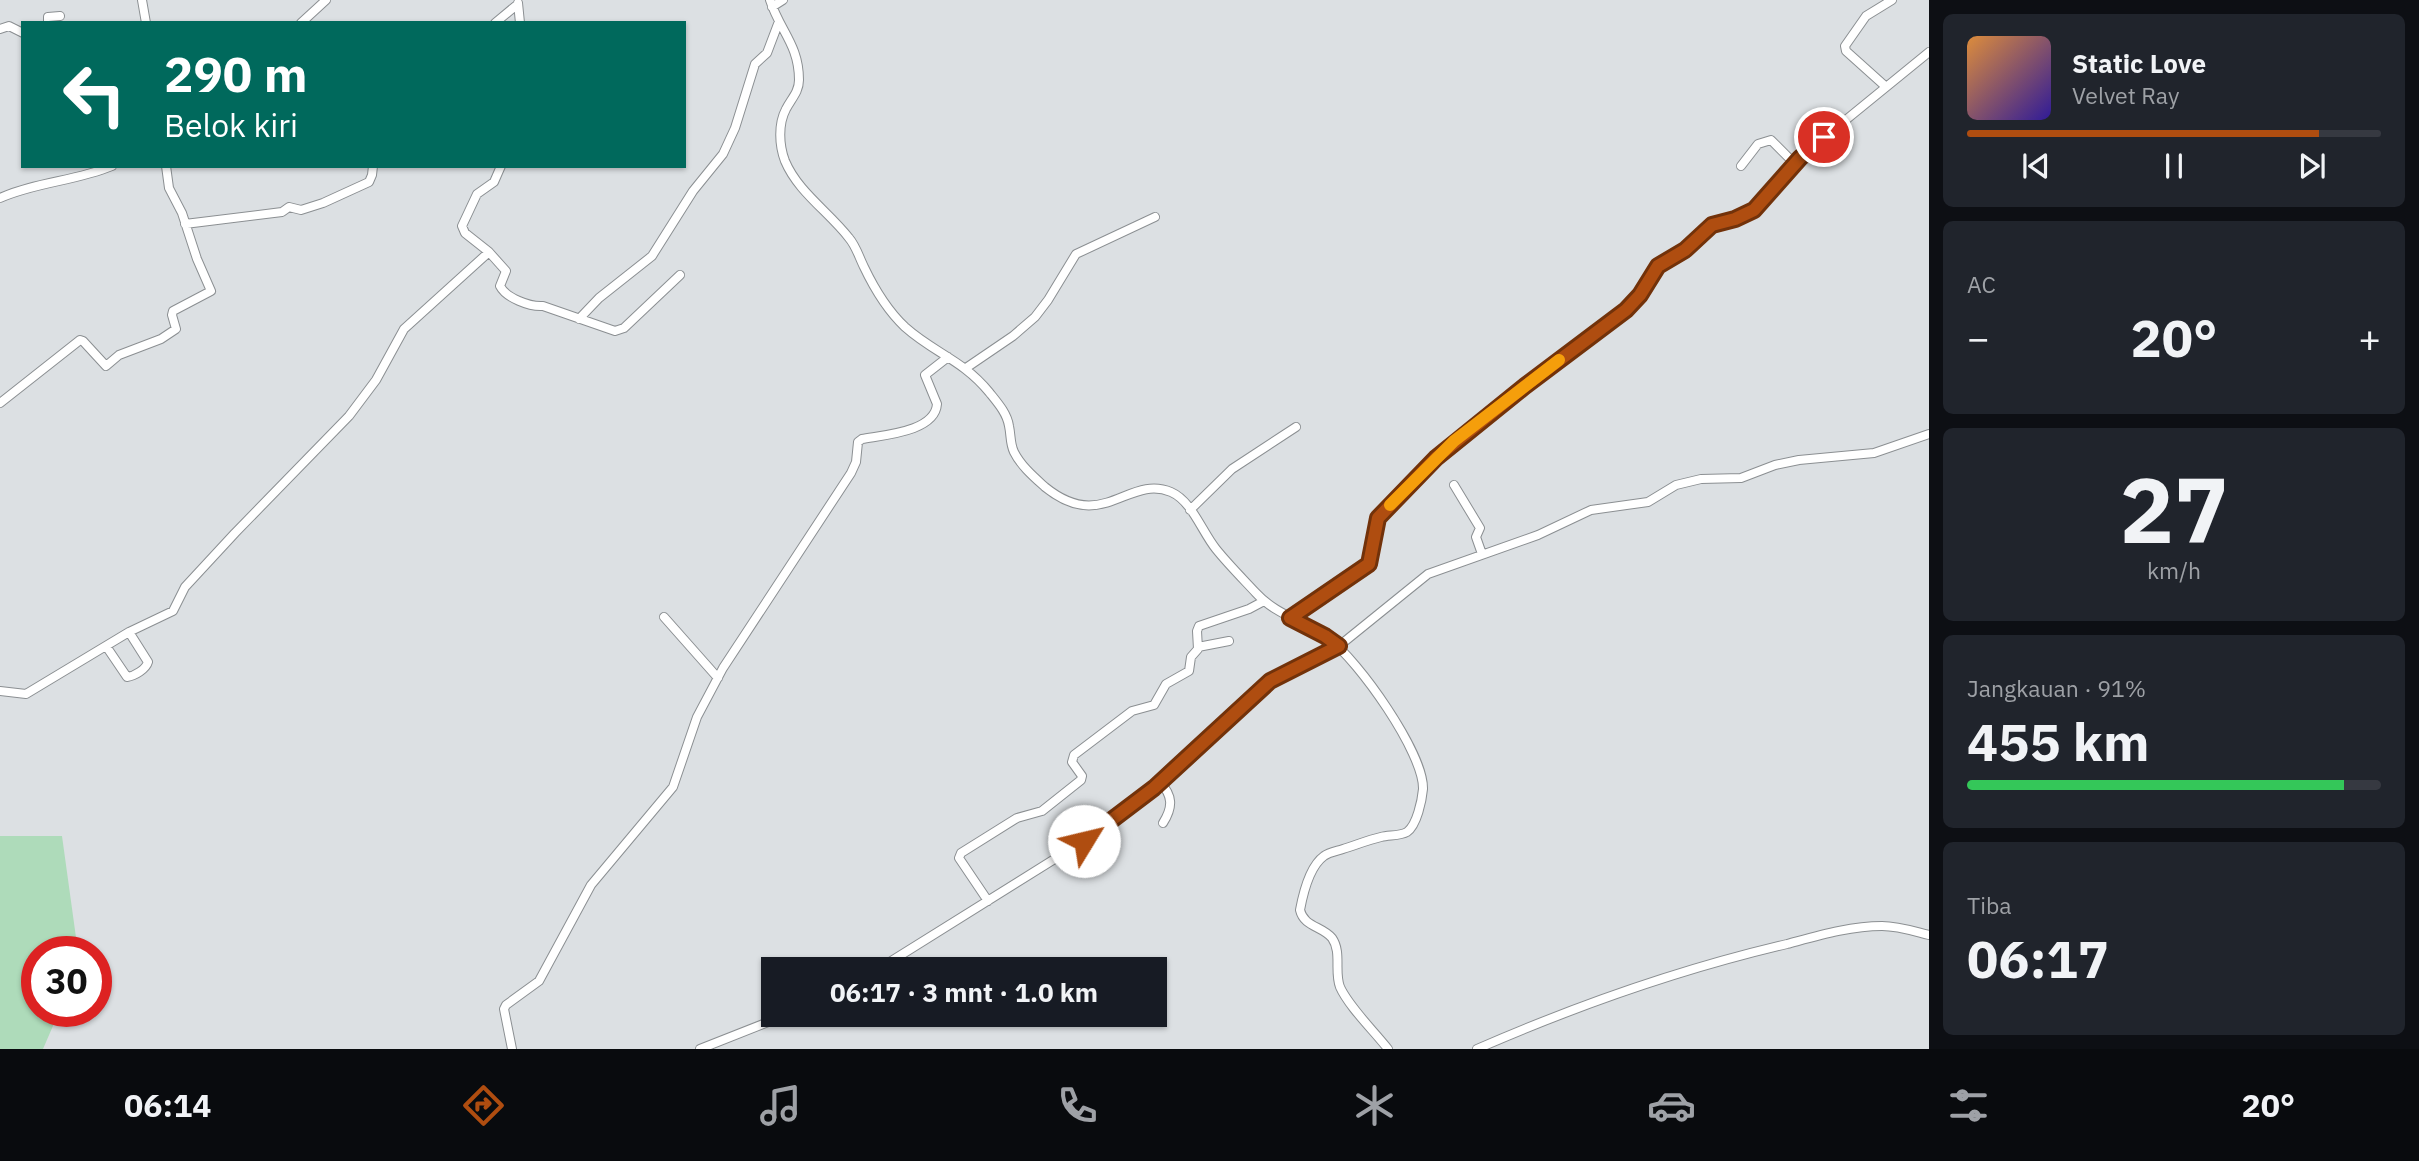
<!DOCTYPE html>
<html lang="id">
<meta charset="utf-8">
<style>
body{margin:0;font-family:"IBM Plex Sans",sans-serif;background:#20242c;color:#f1f3f6;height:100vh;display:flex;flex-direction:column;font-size:26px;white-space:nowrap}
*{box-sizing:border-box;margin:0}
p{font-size:23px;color:#9ea1a6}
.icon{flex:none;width:38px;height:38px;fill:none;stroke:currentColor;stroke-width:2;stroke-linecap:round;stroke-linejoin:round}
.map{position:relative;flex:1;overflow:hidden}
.details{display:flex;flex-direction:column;gap:14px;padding:14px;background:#0d0f14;width:490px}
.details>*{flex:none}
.hud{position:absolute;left:21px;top:21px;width:665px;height:147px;border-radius:0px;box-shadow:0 2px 5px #0004;background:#00695c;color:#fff;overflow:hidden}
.speed{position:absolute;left:21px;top:936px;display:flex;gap:14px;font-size:35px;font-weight:700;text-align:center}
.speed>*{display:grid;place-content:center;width:91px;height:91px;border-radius:50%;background:#171b24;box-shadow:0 2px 5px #0004;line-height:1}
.speed .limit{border:10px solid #d22;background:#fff;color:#111}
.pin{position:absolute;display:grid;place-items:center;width:60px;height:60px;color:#fff;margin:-30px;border:4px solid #fff;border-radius:50%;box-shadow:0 2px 7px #0007}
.me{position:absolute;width:77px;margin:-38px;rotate:54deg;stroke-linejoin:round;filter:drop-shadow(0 0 5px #0008)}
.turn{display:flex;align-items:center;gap:24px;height:147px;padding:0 28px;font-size:32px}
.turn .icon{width:91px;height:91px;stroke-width:2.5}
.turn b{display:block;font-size:49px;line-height:60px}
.big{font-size:52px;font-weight:700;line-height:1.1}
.details .card{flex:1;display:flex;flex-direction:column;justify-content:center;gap:10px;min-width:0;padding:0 24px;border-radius:10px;background:#20242c}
.details .dial{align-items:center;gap:0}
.dial b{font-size:91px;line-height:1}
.song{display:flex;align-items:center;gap:21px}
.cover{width:84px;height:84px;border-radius:10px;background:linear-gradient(135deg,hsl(30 70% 55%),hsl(250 70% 35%))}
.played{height:7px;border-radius:4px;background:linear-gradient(90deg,#af4d10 85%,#363941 85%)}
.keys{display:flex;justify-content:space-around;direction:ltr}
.heat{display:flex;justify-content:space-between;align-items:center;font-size:38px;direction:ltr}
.charge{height:10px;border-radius:5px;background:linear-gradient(90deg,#34c759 91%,#363941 0)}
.trip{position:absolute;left:761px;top:957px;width:406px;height:70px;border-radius:0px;background:#171b24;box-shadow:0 2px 5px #0004;font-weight:700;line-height:70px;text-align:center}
.tab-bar{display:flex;height:112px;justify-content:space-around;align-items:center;background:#090b0e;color:#9ea1a6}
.tab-bar .icon{width:49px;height:49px}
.tab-bar .selected{color:#af4d10}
.tab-bar b{font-size:32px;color:#f1f3f6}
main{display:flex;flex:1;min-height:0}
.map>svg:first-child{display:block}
</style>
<main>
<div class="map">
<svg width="1929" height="1049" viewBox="0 0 1929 1049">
<rect width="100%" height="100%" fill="#dce0e3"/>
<path fill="#aedbba" d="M0 836H62L78 952H37V1012H59L43 1049H0Z"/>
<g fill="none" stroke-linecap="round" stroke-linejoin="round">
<defs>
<path id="minor" d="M142 0 146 23
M770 0C780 31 799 45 799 80 799 92 791 99 786 109 778 124 779 145 785 161 798 192 829 212 849 238 856 246 859 257 864 267 874 288 888 311 905 327 934 353 963 360 989 392 997 402 1007 413 1009 426 1011 435 1010 444 1014 452 1021 466 1034 477 1045 487 1103 534 1128 474 1171 492 1192 501 1202 532 1216 549 1228 564 1243 579 1256 593 1276 615 1306 622 1329 639 1358 660 1424 753 1423 789 1422 800 1417 825 1407 832 1400 836 1389 835 1381 837 1368 840 1356 845 1343 849 1337 851 1329 852 1324 856 1310 866 1303 894 1300 910 1304 927 1322 926 1332 938 1342 952 1334 972 1340 987 1349 1007 1374 1031 1388 1049
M518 3 520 23
M772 7 783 0
M48 23V17L60 16
M301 23 326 0
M495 23 518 4
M0 29 9 26 23 33
M1885 86 1846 51 1845 46 1866 16 1892 0
M1741 166 1758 144 1771 140 1795 164
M0 198C36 182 76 181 112 166
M185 224 282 212 289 207 301 210 323 203 369 182 372 175 373 166
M489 252 506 271 500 286C506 298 530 307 543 306L615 331 624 328 680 275
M579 319 599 298 652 256 693 191 723 154 735 128 755 64 767 53 778 24
M966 368 1013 336 1035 317 1048 300 1076 254 1155 217
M0 403 80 340 83 341 106 366 119 355 161 339 176 329 172 315 173 311 211 291 197 259 182 213 169 188 166 166
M1454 485 1480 528 1476 537 1482 554
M1190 510 1232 469 1296 427
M664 617 718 678
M1290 618 1369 563 1375 528 1380 515 1454 441 1626 310 1640 295 1658 266 1685 250 1712 225 1735 220 1754 210 1804 154 1929 52
M106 646 127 677C135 676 146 669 148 662L129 632
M1198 647 1229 641
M0 691 26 694 129 632 173 611 185 587 235 533 349 416 376 380 404 329 489 252 465 233 462 226 477 194 494 182 501 166
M1160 782C1173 796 1173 807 1163 823
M988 901 959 858 961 853 1017 818 1042 811 1081 780 1082 776 1072 762 1074 755 1132 711 1154 705 1166 684 1189 671 1191 657 1198 649 1197 631 1199 626 1249 609 1264 601
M877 970 1101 830 1154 788 1270 681 1339 646 1428 574 1538 535 1591 510 1648 502 1676 485 1701 479 1741 478 1775 465 1799 460 1874 453 1929 434
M512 1049 504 1009 506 1005 539 981 591 885 673 787 697 717 723 668 851 473 856 462 858 442 862 439C883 435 935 432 937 404L925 375 948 357
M700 1049 786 1015
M1477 1049C1578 1005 1680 969 1787 944 1817 936 1850 926 1882 926 1898 926 1913 931 1929 935"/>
</defs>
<use href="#minor" stroke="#8b8f92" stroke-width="10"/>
<use href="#minor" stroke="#fff" stroke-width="8"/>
</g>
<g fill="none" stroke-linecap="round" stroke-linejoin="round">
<defs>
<path id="route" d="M1084 841 1154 788 1270 681 1339 646 1325 636 1290 618 1369 564 1378 518 1436 458 1525 386 1626 310 1640 295 1658 266 1685 250 1712 225 1735 219 1754 210 1800 158 1824 137"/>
</defs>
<use href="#route" stroke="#72320a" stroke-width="18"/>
<use href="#route" stroke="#af4d10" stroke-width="12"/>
<path stroke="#f59e0b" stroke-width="12" d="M1390 505 1454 441 1559 360"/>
</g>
</svg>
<div class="speed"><div class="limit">30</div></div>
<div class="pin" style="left:1824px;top:137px;background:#d93025"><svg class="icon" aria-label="arrive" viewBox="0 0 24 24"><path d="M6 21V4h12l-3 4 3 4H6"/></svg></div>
<svg class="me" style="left:1084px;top:841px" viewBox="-20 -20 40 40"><circle r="19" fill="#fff"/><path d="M0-13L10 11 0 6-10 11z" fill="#af4d10"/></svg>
<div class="trip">06:17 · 3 mnt · 1.0 km</div>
<div class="hud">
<div class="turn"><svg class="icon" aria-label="left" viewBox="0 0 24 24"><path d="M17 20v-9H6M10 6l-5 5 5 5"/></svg><div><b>290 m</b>Belok kiri</div></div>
</div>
</div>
<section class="details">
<div class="card">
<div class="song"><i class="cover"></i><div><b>Static Love</b><p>Velvet Ray</p></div></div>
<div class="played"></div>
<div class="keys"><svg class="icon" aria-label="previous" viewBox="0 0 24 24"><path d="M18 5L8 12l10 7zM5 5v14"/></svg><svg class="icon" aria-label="pause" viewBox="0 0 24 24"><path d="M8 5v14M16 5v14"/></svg><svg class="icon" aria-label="next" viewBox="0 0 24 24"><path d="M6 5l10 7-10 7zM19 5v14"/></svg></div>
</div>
<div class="card"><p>AC</p>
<div class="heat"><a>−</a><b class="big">20°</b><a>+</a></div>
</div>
<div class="card dial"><b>27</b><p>km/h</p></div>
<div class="card"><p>Jangkauan · 91%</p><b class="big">455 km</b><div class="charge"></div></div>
<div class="card"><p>Tiba</p><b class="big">06:17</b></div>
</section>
</main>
<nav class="tab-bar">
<b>06:14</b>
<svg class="icon selected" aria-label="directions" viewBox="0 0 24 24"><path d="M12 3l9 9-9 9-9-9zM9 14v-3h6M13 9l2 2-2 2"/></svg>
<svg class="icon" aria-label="music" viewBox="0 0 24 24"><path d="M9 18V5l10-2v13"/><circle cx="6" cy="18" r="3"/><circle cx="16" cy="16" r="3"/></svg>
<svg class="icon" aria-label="phone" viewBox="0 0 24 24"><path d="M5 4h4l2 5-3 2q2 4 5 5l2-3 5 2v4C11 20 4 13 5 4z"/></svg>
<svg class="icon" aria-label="climate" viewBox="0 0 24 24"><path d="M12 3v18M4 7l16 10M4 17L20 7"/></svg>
<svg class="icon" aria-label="car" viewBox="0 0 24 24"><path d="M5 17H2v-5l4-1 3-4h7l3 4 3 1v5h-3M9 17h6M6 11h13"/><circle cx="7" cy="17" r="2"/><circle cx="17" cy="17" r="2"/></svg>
<svg class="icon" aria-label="filters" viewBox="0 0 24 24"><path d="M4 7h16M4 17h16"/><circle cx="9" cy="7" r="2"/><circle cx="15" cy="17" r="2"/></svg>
<b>20°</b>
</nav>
